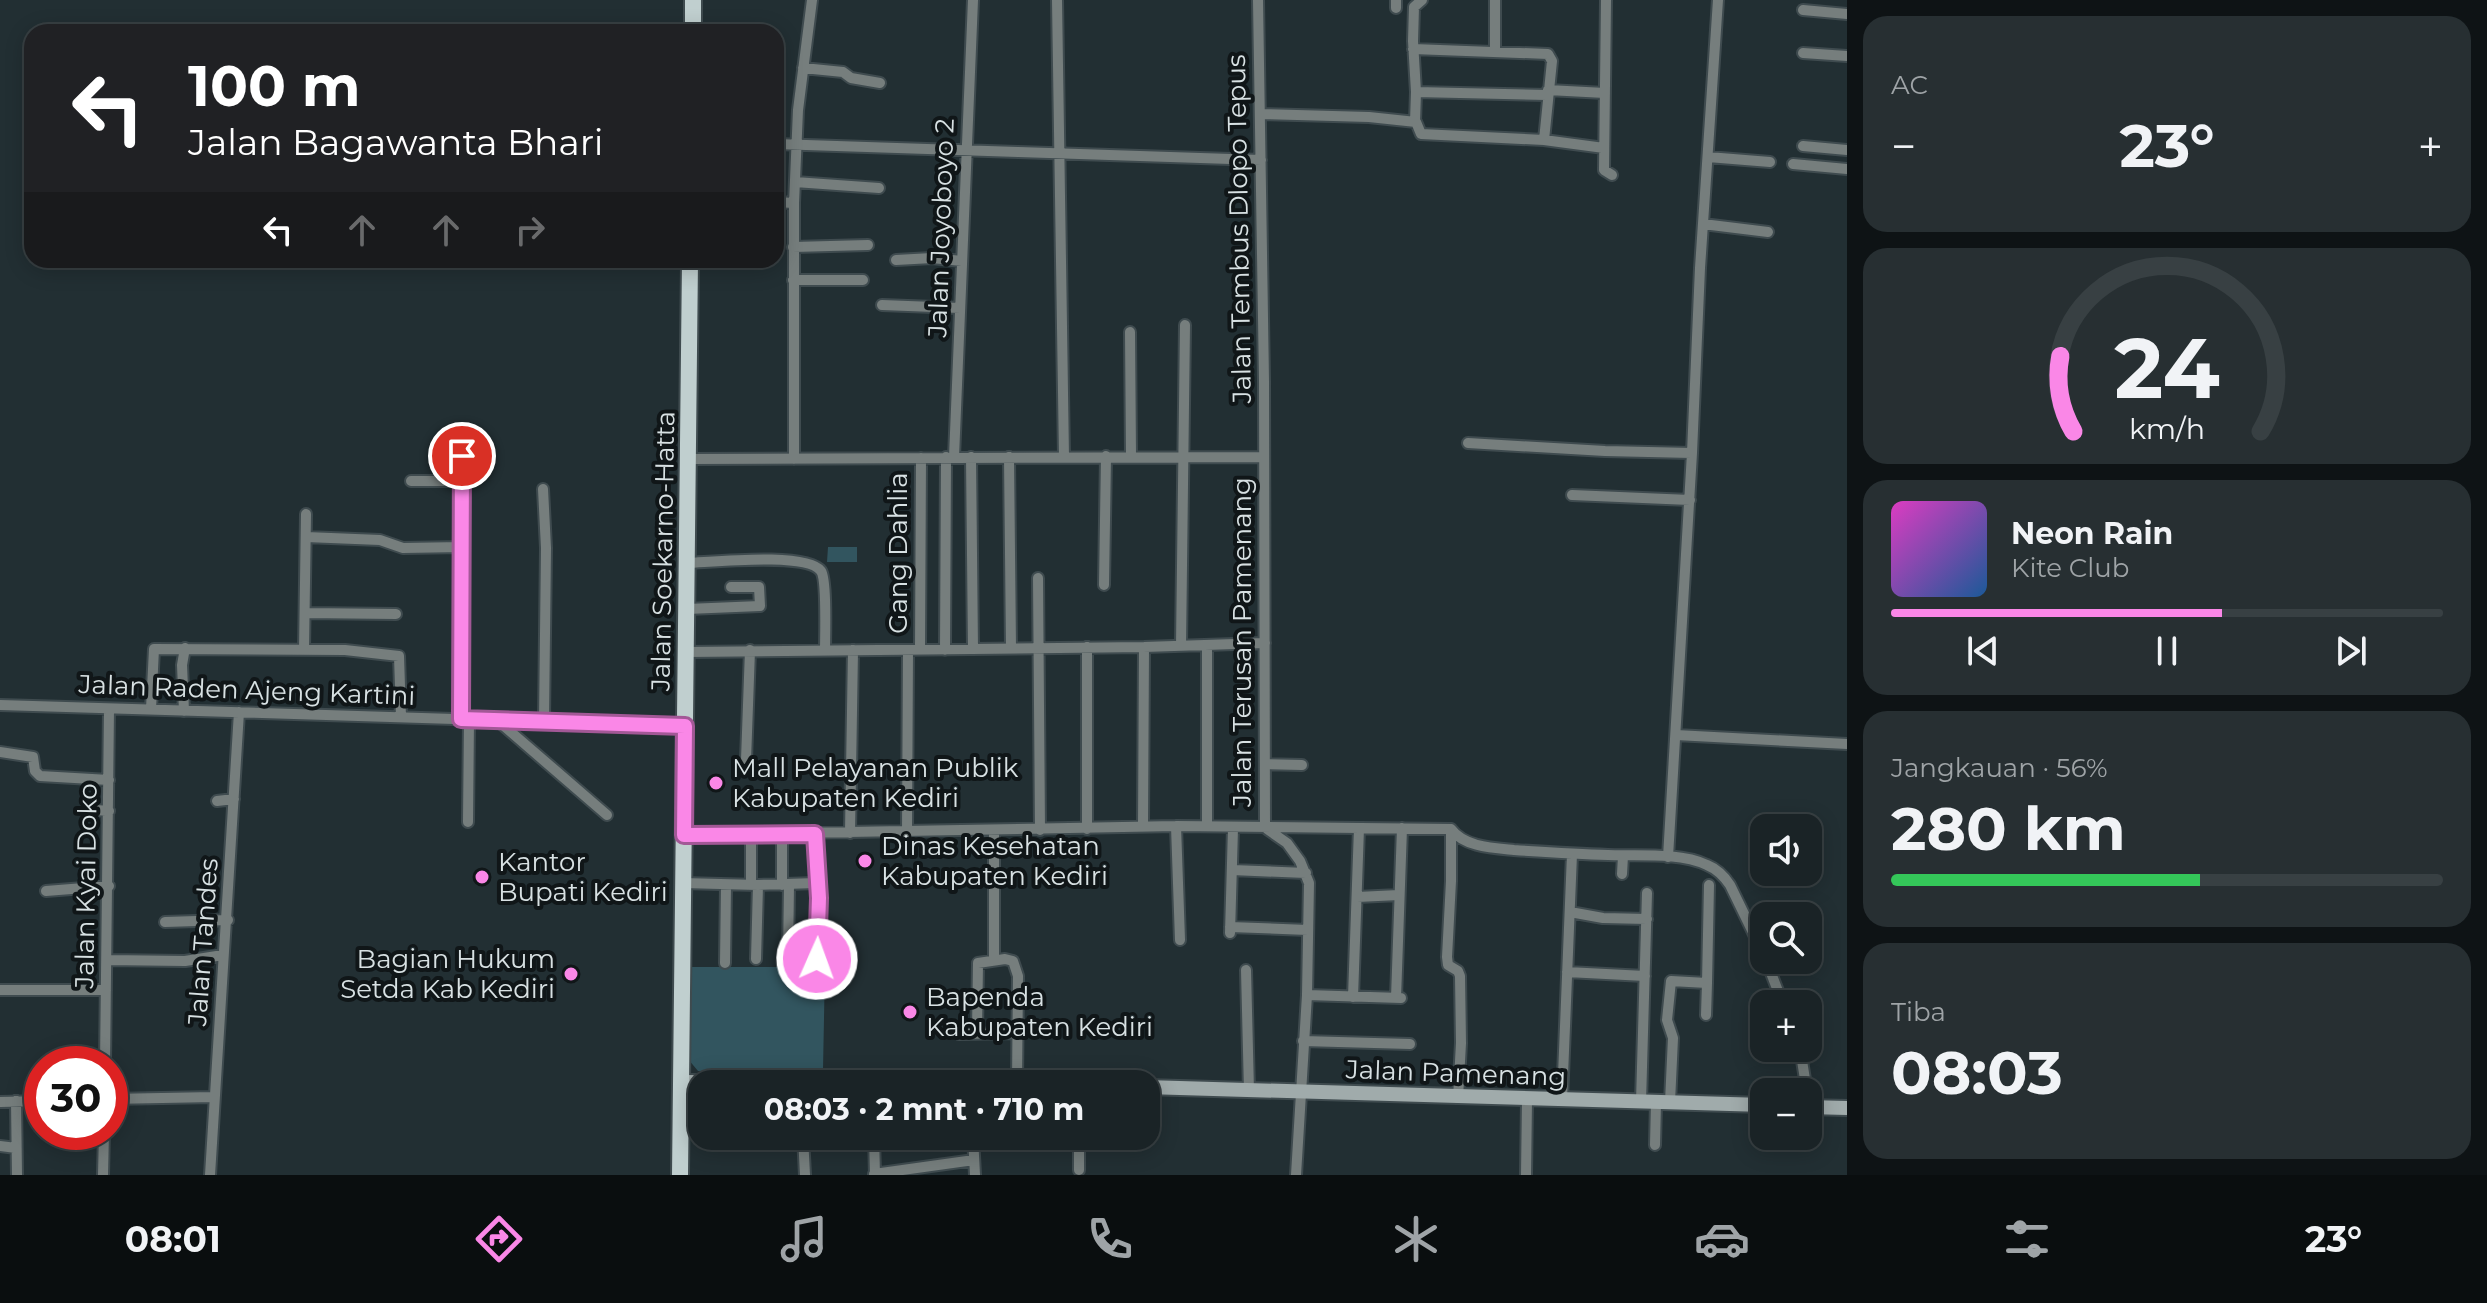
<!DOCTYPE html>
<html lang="id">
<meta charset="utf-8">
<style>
body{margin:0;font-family:Montserrat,sans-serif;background:#272f32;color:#f1f3f6;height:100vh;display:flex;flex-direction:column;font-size:30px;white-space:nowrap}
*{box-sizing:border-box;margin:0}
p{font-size:26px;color:#9fa4a7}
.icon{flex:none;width:44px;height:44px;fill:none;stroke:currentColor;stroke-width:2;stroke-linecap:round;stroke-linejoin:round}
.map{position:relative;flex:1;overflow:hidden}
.side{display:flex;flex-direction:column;gap:16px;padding:16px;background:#0e1315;width:640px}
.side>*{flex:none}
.hud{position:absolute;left:24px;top:24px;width:760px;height:244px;border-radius:24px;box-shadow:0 4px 20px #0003,0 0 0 2px #384043;background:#202124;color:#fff;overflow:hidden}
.buttons{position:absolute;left:1750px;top:814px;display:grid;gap:16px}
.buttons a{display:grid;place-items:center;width:72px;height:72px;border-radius:16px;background:#1a2326;box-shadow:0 4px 20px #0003,0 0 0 2px #384043;font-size:40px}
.speed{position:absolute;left:24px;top:1046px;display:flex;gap:16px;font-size:40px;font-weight:700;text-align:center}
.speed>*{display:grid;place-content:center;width:104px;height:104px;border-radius:50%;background:#1a2326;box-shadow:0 4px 20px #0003,0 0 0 2px #384043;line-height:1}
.speed .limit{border:12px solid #d22;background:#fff;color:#111}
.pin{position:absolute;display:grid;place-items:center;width:68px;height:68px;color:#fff;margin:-34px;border:4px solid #fff;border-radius:50%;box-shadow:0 2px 8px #0007}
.me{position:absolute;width:88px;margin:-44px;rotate:2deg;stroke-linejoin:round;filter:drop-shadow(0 0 6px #0008)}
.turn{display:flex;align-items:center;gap:28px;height:168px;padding:0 32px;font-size:36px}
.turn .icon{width:104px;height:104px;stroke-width:2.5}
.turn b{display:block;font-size:56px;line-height:68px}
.lanes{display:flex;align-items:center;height:76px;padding:0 32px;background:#0003;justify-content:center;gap:40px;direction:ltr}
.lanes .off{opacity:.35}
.big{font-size:60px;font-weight:700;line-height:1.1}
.side .card{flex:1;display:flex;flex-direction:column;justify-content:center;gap:12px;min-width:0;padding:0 28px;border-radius:24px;background:#272f32}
.side .dial{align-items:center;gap:0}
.dial svg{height:208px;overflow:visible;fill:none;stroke:#384043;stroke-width:7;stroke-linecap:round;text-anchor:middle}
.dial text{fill:#f1f3f6;stroke:none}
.song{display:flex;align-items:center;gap:24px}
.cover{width:96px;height:96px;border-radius:12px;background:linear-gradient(135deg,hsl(310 70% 55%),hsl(210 70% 35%))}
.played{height:8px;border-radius:4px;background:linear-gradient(90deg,#fa87e7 60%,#384043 60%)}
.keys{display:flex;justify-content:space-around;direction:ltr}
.heat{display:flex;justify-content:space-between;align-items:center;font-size:44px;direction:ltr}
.charge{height:12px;border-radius:6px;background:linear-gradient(90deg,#34c759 56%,#384043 0)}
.trip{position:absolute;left:688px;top:1070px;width:472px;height:80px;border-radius:24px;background:#1a2326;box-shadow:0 4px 20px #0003,0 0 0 2px #384043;font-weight:700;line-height:80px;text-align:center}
.dock{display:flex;height:128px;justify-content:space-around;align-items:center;background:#0a0e0f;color:#9fa4a7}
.dock .icon{width:56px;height:56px}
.dock .active{color:#fa87e7}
.dock b{font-size:36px;color:#f1f3f6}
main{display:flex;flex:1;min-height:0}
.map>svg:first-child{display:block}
</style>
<main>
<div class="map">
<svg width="1847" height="1175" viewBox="0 0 1847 1175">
<rect width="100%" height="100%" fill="#222f33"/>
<path fill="#32555f" d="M828 547H857V562H827Z
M691 967H825L823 1070 698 1071 688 1059Z"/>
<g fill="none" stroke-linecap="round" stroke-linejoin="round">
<defs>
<path id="street" d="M1057 0 1064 457
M1258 0 1264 381 1265 827
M1396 0V8
M1422 0 1414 7 1413 41 1416 92 1547 95
M1495 0V51
M1606 0 1604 170 1612 175
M1803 10 1847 14
M1413 49 1548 54 1552 61 1544 140
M1803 53 1847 56
M803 68 843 72 851 78 880 83
M1548 90 1605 93
M1261 114 1369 117 1416 122 1421 134 1544 140 1604 148
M1415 122 1416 92
M776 144C938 148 1099 156 1261 160
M1803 146 1847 150
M1708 157 1770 162
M1793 164 1847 169
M795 182 879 188
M776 202 794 203
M1703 224 1768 232
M793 247 868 245
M896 260 932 258 962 261
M793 280H863
M882 305 960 308
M1130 332 1131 456
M1468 443 1605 451 1692 453
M954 457 973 0
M971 457 973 649
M1009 457 1011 648
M688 459 1263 457
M794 459V203L798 110 812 0
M411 481H462
M543 489 546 548 544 720
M1572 495 1690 500
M306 537 380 540 403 548 462 547
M688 563C713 562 807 552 821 571 827 580 825 637 825 651
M1038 578 1040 830
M1104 585 1106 456
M687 609 760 606 759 587H731
M305 613 396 614
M1181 646 1185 325
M920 649 921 458
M304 650 306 514
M945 650 946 457
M686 652 1144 647 1265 643
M0 705 685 726
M151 709 154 649 345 650 399 656 401 717
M184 711 182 665 185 648
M461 719 462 456
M497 720 607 815
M1676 735 1847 744
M0 752 33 757 35 771 40 776 109 780
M746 760 750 650
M1265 764 1302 765
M217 801 234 799
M96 810 109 811
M468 822 469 719
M1176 826 1180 940
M1207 826V646
M1143 827 1144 647
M1087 829V647
M1267 829 1287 843 1300 861 1309 883 1307 995 1296 1175
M1451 829C1464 847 1493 848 1514 850 1545 852 1576 854 1608 855 1637 856 1680 852 1707 865 1717 869 1724 876 1730 885L1764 955
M1451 829V881L1447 957 1448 965 1458 971 1460 976 1461 1043 1458 1098
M850 833 853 650
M907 833 908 650
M751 834V885
M782 834V885
M815 834 816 883 819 898 817 959
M684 835 1176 826 1451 829
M1668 857 1692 453 1700 268 1718 0
M1232 870 1306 873
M1622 874 1623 856
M683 883 758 885 816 883
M46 891 109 886
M1357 897 1399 895
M1570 912 1603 918 1647 919
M165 922 228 920
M1230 927 1308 930
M1230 933 1233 828
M788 957 789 885
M756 959 758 885
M107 960 185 961 223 955
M994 960V831
M1766 960 1783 1004
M725 963 726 885
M1246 970 1249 1091
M1567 972 1645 976
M1707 983 1709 885
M0 990H106
M1307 995 1401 998
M1353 997 1359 828
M1396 998 1402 828
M977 1033 978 963 1005 959 1013 961 1018 976 1017 1084
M959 1034 1017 1033
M1303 1041 1410 1044
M1800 1048 1807 1092
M105 1064 109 709
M110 1099 214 1097
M1562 1100 1572 854
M16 1101 17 1175
M0 1102 42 1101
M1641 1102 1647 893
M1670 1102 1673 1038 1667 1020 1671 981 1707 983 1706 1015
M803 1136 805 1175
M874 1136 875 1175
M973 1136 975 1175
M1655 1145 1656 1102
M0 1146 16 1148
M1079 1170V1136
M874 1174 974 1160
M103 1175 104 1132
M210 1175 239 712
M1526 1175 1527 1100"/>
<path id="secondary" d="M681 1082 1026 1084
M1146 1087 1764 1105
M1808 1107 1847 1108"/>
<path id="primary" d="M693 32V0
M680 1175 690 260"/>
</defs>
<use href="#street" stroke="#3f4b4f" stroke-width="14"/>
<use href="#secondary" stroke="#3f4b4f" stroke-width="18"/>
<use href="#primary" stroke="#3f4b4f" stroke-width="20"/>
<use href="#street" stroke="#767e7d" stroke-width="10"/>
<use href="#secondary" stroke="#a0abab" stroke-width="14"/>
<use href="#primary" stroke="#c0cfcf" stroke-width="16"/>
</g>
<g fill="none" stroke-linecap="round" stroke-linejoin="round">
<defs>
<path id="route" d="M462 456 461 719 685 726 684 835 815 834 819 898 817 959"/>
</defs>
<use href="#route" stroke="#a25896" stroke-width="20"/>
<use href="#route" stroke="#fa87e7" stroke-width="14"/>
</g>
<g fill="#fa87e7" stroke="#101618" stroke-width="3">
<circle cx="716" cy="783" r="8"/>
<circle cx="865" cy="861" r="8"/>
<circle cx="482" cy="877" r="8"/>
<circle cx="571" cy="974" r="8"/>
<circle cx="910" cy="1012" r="8"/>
</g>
<g text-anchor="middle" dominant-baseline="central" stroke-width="8" stroke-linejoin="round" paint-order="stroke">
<g font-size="26" fill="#d8e1e3" stroke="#101618">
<text transform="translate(941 228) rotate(-88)">Jalan Joyoboyo 2</text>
<text transform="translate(1239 229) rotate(-91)">Jalan Tembus Dlopo Tepus</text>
<text transform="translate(663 551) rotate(-89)">Jalan Soekarno-Hatta</text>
<text transform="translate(898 553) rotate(-90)">Gang Dahlia</text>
<text transform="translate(1242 642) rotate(-90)">Jalan Terusan Pamenang</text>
<text transform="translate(247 690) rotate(2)">Jalan Raden Ajeng Kartini</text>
<text transform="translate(86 886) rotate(-89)">Jalan Kyai Doko</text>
<text transform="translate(203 942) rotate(-86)">Jalan Tandes</text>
<text transform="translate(1456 1073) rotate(2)">Jalan Pamenang</text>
</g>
<g font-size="26" fill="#d8e1e3" stroke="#101618" text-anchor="start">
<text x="732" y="768">Mall Pelayanan Publik<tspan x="732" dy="30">Kabupaten Kediri</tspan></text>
<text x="881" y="846">Dinas Kesehatan<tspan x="881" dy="30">Kabupaten Kediri</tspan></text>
<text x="498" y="862">Kantor<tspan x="498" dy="30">Bupati Kediri</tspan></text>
<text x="555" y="959" text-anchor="end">Bagian Hukum<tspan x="555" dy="30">Setda Kab Kediri</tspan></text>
<text x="926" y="997">Bapenda<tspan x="926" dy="30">Kabupaten Kediri</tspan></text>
</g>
</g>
</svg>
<div class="buttons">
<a><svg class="icon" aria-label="sound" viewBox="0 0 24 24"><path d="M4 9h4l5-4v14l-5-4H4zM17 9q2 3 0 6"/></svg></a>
<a><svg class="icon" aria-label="search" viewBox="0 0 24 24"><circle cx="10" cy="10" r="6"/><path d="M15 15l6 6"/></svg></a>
<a>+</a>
<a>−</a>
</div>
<div class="speed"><div class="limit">30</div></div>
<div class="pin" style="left:462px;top:456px;background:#d93025"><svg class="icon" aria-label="arrive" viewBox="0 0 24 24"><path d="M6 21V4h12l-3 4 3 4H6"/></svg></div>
<svg class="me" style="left:817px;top:959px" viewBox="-20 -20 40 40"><circle r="17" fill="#fa87e7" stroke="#fff" stroke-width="3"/><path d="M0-11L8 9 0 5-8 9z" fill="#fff"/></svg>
<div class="trip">08:03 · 2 mnt · 710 m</div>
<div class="hud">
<div class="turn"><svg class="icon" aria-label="left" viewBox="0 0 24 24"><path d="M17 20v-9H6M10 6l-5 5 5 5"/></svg><div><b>100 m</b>Jalan Bagawanta Bhari</div></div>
<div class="lanes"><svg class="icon" aria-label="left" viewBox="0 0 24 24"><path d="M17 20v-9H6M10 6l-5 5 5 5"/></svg><svg class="icon off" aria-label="ahead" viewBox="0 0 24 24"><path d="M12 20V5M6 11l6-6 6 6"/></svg><svg class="icon off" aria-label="ahead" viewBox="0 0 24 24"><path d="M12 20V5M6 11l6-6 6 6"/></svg><svg class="icon off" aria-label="right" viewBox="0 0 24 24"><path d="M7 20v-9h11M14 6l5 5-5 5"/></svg></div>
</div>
</div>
<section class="side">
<div class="card"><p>AC</p>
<div class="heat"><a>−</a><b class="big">23°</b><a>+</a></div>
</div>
<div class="card dial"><svg viewBox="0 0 100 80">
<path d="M14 69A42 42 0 1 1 86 69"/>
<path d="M14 69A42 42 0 0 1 9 40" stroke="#fa87e7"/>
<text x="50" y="56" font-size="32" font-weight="700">24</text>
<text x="50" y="72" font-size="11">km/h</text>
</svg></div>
<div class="card">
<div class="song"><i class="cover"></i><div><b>Neon Rain</b><p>Kite Club</p></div></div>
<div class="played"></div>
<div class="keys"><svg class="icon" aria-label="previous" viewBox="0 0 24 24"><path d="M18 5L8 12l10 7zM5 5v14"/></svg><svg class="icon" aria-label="pause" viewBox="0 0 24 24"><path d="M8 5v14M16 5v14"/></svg><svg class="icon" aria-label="next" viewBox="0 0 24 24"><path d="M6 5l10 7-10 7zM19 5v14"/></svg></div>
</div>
<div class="card"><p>Jangkauan · 56%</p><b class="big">280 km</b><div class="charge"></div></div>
<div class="card"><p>Tiba</p><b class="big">08:03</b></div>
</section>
</main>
<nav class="dock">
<b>08:01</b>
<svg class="icon active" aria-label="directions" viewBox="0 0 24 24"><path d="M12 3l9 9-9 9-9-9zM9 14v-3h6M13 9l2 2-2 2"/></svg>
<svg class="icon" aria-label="music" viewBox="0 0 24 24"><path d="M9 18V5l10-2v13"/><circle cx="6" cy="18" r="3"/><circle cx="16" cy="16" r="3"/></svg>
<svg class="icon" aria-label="phone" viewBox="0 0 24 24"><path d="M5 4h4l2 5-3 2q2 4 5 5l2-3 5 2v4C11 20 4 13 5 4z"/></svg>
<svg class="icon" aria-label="climate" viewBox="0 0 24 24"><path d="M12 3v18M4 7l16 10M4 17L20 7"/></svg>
<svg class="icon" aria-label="car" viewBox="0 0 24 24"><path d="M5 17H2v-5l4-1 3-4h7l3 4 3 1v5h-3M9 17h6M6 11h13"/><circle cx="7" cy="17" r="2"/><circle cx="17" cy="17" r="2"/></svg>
<svg class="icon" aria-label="filters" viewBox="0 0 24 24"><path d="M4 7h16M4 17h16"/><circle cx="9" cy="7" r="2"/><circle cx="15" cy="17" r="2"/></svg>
<b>23°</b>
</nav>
